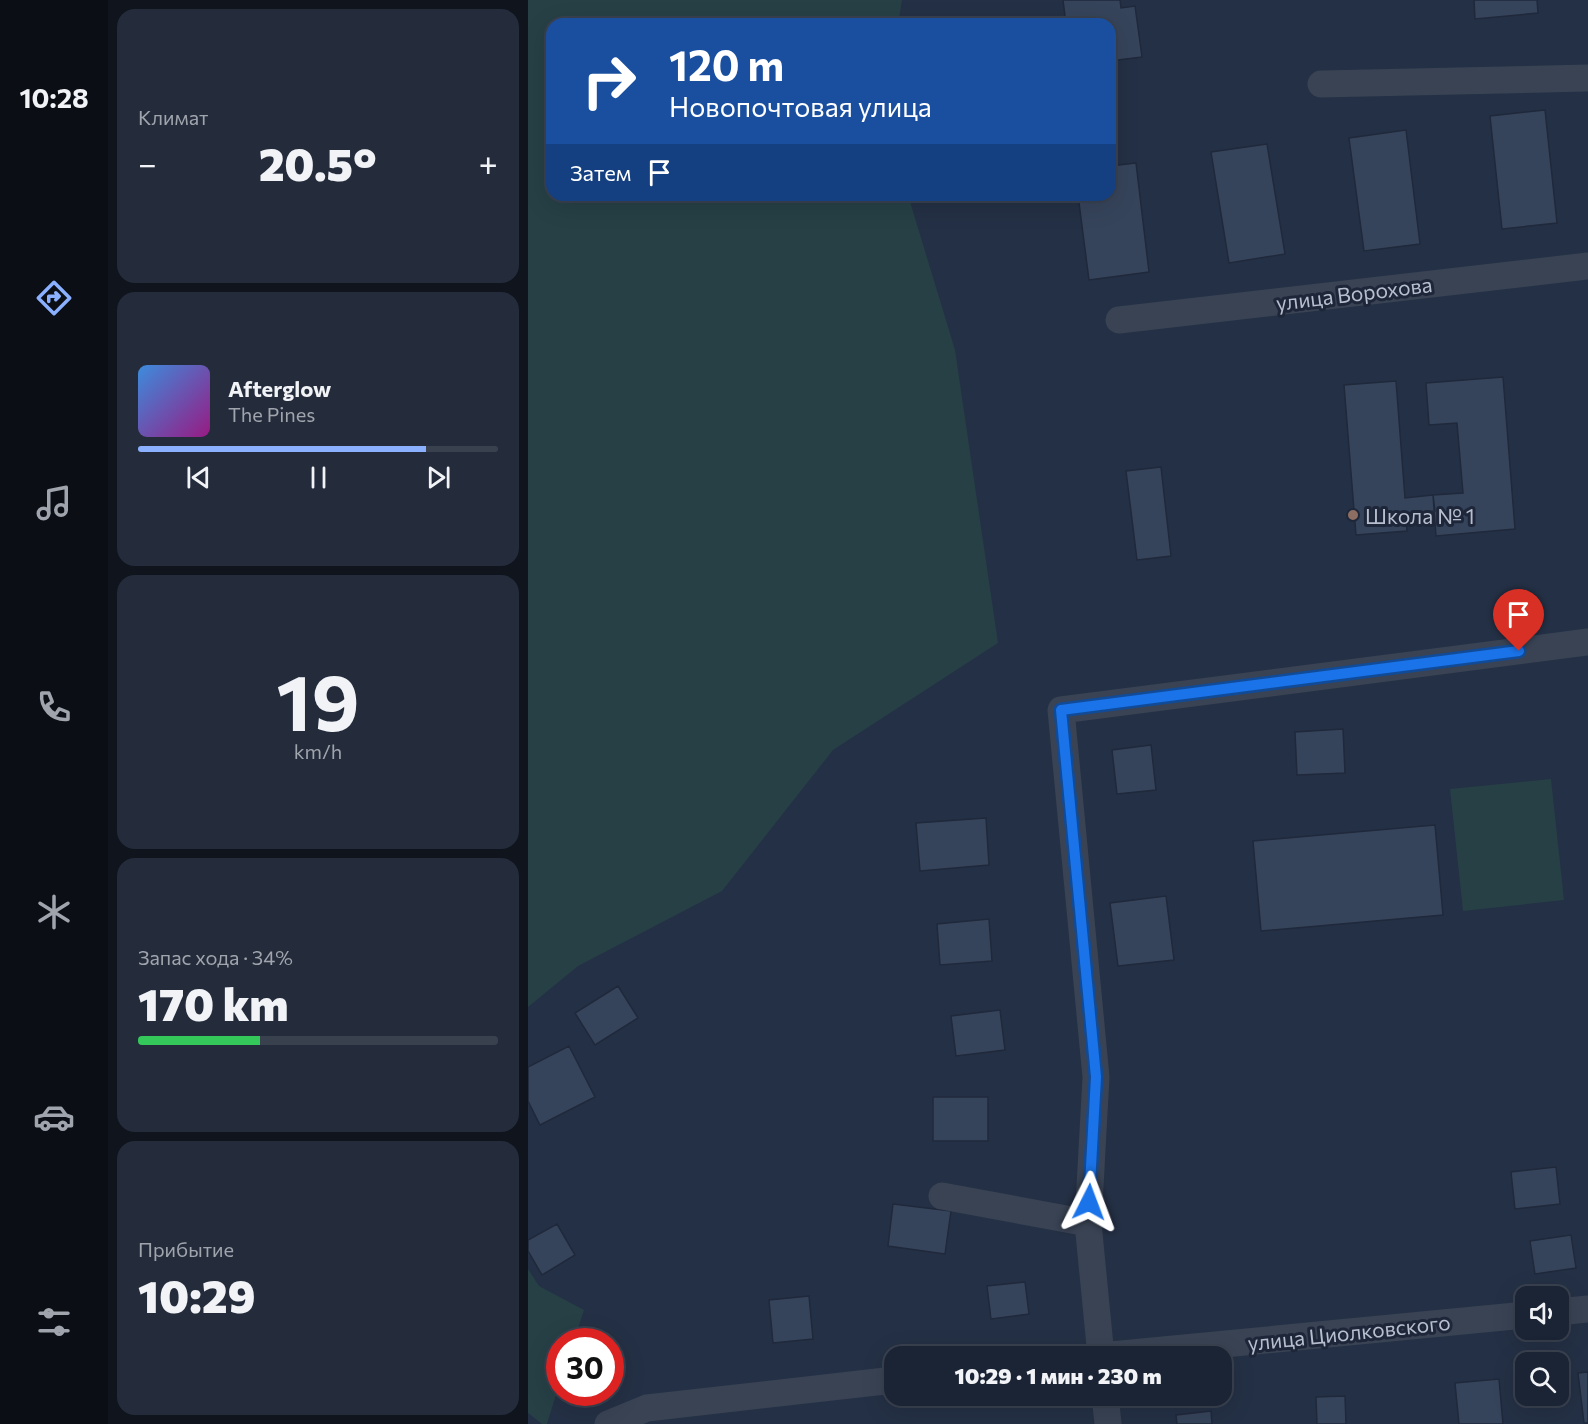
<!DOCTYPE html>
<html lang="ru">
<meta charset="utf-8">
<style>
body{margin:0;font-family:Commissioner,sans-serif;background:#242c3c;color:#f1f3f6;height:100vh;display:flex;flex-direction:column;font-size:22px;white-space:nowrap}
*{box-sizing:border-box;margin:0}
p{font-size:20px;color:#a0a4ac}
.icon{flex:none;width:33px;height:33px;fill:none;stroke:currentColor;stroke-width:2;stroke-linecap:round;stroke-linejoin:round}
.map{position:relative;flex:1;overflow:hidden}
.drawer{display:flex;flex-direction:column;gap:9px;padding:9px;background:#0f141d;width:420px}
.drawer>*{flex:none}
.top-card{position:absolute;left:18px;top:18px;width:570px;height:183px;border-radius:18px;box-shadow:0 6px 24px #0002,0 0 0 2px #39414f;background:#1a4fa0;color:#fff;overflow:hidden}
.tools{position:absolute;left:987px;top:1286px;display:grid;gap:12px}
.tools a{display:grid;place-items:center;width:54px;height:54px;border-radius:12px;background:#1b2434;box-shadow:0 6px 24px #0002,0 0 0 2px #39414f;font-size:30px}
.speed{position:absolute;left:18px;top:1328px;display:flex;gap:12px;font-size:30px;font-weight:700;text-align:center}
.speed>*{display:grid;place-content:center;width:78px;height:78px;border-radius:50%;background:#1b2434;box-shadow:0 6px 24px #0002,0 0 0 2px #39414f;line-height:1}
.speed .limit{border:9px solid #d22;background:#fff;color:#111}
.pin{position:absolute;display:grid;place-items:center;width:51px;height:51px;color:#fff;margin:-62px -26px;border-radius:50% 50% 50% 0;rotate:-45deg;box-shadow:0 0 6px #0007}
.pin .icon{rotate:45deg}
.me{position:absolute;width:66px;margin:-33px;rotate:3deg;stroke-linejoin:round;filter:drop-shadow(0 0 4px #0008)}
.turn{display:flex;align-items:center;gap:21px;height:126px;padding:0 24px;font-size:27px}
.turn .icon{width:78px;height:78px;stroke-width:2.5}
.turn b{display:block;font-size:42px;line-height:51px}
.then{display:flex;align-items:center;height:57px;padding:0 24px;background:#0003;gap:12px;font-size:22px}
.big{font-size:45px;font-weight:800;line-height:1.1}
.drawer .tile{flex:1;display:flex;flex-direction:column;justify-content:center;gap:9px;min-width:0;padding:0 21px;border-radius:18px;background:#242c3c}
.drawer .dial{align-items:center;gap:0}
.dial b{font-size:78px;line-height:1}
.song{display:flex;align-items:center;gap:18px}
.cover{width:72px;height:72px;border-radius:9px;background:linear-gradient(135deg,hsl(210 70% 55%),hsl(310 70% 35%))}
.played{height:6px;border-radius:3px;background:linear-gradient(90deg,#8ab0ff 80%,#39414f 80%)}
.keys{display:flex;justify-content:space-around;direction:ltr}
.heat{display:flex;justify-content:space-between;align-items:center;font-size:33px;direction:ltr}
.charge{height:9px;border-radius:4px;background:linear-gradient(90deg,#34c759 34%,#39414f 0)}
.trip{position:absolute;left:356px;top:1346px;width:348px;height:60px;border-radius:18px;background:#1b2434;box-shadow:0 6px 24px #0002,0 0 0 2px #39414f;font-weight:800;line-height:60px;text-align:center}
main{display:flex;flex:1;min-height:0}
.dock{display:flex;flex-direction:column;width:108px;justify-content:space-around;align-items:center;background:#0b0e15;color:#a0a4ac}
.dock .icon{width:42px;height:42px}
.dock .current{color:#8ab0ff}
.dock b{font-size:27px;color:#f1f3f6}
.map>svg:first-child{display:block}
</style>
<main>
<nav class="dock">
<b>10:28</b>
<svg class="icon current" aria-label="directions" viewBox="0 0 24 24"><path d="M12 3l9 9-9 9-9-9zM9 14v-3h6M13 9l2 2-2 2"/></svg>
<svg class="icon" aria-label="music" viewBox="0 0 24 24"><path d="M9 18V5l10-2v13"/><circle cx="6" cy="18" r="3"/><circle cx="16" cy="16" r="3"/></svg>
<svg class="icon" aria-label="phone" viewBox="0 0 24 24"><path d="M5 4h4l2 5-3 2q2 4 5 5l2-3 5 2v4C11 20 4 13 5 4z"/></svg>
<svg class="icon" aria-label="climate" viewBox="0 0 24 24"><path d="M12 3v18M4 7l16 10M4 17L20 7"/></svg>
<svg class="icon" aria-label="car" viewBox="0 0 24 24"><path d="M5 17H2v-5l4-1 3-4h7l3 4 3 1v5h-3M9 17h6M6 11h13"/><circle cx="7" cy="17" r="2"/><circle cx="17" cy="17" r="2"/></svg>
<svg class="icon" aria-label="filters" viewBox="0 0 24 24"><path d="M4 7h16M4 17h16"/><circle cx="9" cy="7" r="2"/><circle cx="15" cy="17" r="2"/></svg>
</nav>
<section class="drawer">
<div class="tile"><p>Климат</p>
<div class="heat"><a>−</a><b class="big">20.5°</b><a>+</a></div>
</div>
<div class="tile">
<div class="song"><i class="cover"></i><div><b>Afterglow</b><p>The Pines</p></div></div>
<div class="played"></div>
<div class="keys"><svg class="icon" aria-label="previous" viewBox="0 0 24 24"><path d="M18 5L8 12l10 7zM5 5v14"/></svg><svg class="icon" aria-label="pause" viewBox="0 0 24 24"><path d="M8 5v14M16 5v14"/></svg><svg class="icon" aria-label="next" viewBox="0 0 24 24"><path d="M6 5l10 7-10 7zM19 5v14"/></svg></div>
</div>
<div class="tile dial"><b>19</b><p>km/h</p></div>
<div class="tile"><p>Запас хода · 34%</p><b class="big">170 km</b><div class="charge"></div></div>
<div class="tile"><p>Прибытие</p><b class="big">10:29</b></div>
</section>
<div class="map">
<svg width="1060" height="1424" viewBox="0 0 1060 1424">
<rect width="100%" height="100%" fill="#243045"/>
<path fill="#264046" d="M0 0H374L370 24H24V195H380L427 350 470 643 305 750 194 891 50 966 0 1007Z
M1023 779 1036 900 935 911 922 789Z
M0 1269 11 1286 56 1310 46 1341H32L31 1385 19 1424H14L0 1413Z"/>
<path fill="#36445b" stroke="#20293c" stroke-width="1.5" d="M535 0H592L593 8 607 6 614 57 582 61V24H538Z
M946 0H1009L1010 13 947 19Z
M1017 110 1029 223 974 229 962 116Z
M878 130 892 244 836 251 821 138Z
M739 144 757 254 701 263 683 152Z
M608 163 621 272 561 280 550 195H582V166Z
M975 377 987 529 908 536 905 495 935 493 929 423 901 425 898 383Z
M868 381 877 498 905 495 907 511 877 513 879 531 828 535 816 385Z
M633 467 643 556 609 560 598 471Z
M815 729 817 773 769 775 767 732Z
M623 745 628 790 589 794 584 750Z
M458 818 461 865 392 871 388 823Z
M907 825 915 915 733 931 725 841Z
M638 896 646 960 590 966 582 903Z
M461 919 464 961 412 965 409 924Z
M90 986 110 1018 67 1045 47 1013Z
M472 1010 477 1050 428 1056 423 1016Z
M41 1046 67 1097 12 1125 0 1101V1067Z
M405 1097H460V1141H405Z
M1028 1167 1032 1204 987 1209 983 1172Z
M365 1204 423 1211 417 1254 360 1246Z
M29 1224 47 1255 14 1275 0 1251V1240Z
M1043 1235 1048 1268 1007 1274 1002 1241Z
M497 1282 501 1314 463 1319 459 1286Z
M281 1296 285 1339 245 1343 241 1300Z
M1060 1372V1423H1056L1050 1373Z
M971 1379 975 1424H931L927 1383Z
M817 1396 818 1424H789L788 1397Z
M683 1411 684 1424H649L648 1415Z"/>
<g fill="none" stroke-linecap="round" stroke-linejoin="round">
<path stroke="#394354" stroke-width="27" d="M793 84 1060 78
M591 320 1060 266
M414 1196 560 1223
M1030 1312 1060 1309
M572 1356 998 1315
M573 1356 560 1223 568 1077 533 710 1060 642
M577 1395 580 1424
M80 1424 119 1408 366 1380"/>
</g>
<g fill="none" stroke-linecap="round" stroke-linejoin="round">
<defs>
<path id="route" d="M561 1202 568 1077 533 710 991 651"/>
</defs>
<use href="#route" stroke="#114b97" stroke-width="15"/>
<use href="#route" stroke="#1a73e8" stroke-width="10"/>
</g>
<circle fill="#8d6e63" stroke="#1e273a" stroke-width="2" cx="825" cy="515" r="6"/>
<g text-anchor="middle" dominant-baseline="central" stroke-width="6" stroke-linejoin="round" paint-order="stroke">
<g font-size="21" fill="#b7bece" stroke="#1e273a">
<text transform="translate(826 293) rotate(-7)">улица Ворохова</text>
<text transform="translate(821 1332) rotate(-6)">улица Циолковского</text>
</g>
<g font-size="21" fill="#b7bece" stroke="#1e273a" text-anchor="start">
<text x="837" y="515">Школа № 1</text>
</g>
</g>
</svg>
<div class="tools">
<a><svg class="icon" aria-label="sound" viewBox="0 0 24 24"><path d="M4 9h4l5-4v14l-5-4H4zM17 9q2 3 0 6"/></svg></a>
<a><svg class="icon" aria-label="search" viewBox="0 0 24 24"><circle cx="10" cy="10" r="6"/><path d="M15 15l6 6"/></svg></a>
</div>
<div class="speed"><div class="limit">30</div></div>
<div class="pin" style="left:991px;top:651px;background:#d93025"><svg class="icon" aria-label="arrive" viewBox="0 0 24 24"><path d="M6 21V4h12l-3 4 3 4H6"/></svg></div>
<svg class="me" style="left:561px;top:1202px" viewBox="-20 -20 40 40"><path d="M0-17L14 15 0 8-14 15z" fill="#1a73e8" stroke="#fff" stroke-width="4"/></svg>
<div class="trip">10:29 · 1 мин · 230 m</div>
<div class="top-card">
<div class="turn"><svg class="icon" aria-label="right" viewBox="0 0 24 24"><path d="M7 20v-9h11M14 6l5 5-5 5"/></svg><div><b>120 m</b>Новопочтовая улица</div></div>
<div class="then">Затем<svg class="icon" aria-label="arrive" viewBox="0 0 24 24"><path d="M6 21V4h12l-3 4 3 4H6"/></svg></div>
</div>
</div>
</main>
